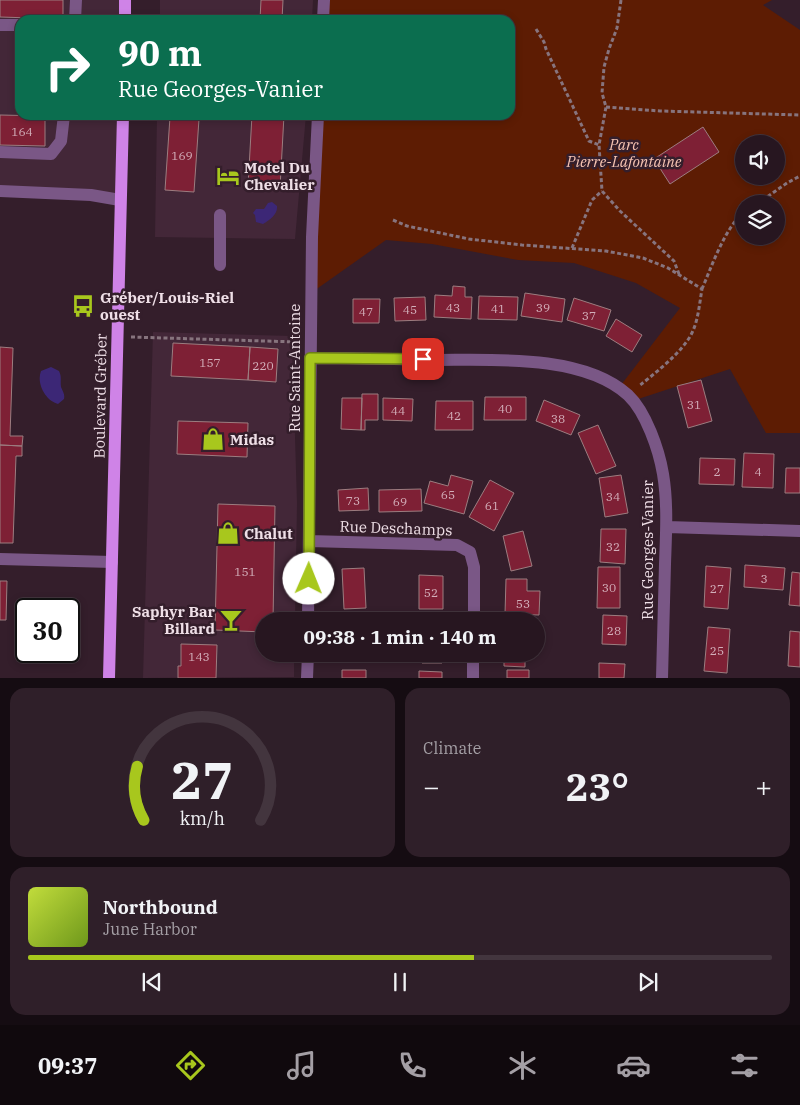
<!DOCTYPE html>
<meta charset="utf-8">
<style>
body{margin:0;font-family:"IBM Plex Serif",serif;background:#2f1f29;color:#f1f3f6;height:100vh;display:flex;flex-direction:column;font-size:19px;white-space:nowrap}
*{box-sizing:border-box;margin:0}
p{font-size:16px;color:#a49fa5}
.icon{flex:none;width:28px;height:28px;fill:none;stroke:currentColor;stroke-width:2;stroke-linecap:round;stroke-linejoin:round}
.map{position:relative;height:678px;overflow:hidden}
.drawer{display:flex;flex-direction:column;gap:10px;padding:10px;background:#150c12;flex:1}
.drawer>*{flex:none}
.banner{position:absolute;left:15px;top:15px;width:500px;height:105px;border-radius:15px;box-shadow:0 2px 8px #0003,0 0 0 1px #43353e;background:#0b6e4f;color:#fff;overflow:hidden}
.tools{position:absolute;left:735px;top:135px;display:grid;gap:10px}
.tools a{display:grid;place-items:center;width:50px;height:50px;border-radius:50%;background:#271620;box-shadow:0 2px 8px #0003,0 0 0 1px #43353e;font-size:25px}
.speed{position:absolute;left:15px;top:598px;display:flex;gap:10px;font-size:25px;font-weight:700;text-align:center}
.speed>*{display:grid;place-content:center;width:65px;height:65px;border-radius:50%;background:#271620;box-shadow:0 2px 8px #0003,0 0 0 1px #43353e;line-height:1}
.speed .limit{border:2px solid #111;border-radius:8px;background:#fff;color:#111}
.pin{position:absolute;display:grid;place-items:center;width:42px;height:42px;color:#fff;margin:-21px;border-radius:10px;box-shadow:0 2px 8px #0006}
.me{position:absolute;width:55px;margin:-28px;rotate:1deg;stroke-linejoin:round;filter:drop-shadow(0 0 4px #0008)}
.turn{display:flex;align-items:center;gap:18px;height:105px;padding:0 20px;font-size:22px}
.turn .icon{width:65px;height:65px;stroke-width:2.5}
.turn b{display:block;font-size:35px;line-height:42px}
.big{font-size:38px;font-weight:800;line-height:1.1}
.drawer .widget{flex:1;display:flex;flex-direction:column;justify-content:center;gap:8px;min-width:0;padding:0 18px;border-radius:15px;background:#2f1f29}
.drawer .dial{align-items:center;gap:0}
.dial svg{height:130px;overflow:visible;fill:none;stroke:#43353e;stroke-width:7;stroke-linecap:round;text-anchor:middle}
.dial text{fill:#f1f3f6;stroke:none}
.song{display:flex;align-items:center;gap:15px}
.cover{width:60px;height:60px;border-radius:8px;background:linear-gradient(135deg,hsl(70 70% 55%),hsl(80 70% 35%))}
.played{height:5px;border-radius:2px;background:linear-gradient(90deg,#a8c71d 60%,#43353e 60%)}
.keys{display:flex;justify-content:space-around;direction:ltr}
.heat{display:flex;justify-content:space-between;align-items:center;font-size:28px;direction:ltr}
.drawer .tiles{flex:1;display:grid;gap:10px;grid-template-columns:1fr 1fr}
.widget:last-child{grid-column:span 2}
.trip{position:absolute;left:255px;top:612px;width:290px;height:50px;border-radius:25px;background:#271620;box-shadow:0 2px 8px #0003,0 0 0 1px #43353e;font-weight:800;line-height:50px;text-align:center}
.dock{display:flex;height:80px;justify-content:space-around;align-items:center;background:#10090d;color:#a49fa5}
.dock .icon{width:35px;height:35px}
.dock .on{color:#a8c71d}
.dock b{font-size:22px;color:#f1f3f6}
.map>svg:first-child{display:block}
</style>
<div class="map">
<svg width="800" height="678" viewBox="0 0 800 678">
<rect width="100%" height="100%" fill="#341e2b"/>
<path fill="#432738" d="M0 0H125V20H20V115H123L120 200 0 192Z
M160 0H313L312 20H160Z
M157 115H306L295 239 155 237Z
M153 332 292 336 297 504 295 621H264V654H294V677L143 678Z"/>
<path fill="#5d1c03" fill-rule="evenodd" d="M324 0H772L763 5 800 30V433H766L730 369 632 401 618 389 680 308 636 283 574 263 518 260 432 244 386 240 311 293 318 115H510V20H323ZM744 144H776V176H744ZM744 204H776V236H744Z"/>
<path fill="#3c2776" d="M272 202 277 206C278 214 270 220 263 224L256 222 255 215 253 213 256 209H264L268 203Z
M51 367 59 371C62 377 60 381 61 387 63 392 65 394 64 399L58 404C46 401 36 384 41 371Z"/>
<path fill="#7e2035" stroke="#9c7d80" d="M0 0H63V19L0 17Z
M261 0H283L282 20H260Z
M0 115 45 116V146L0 145Z
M252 115H284L280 188 248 186Z
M170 117 199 119 194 192 165 190Z
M703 127 719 152 670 184 654 159Z
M453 286 465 287V297H472L471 319 434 317 435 295 452 296Z
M525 293 565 299 562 322 521 316Z
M479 296 518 297 517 320 478 319Z
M425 297 426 320 395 321 394 298Z
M574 298 611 310 604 331 567 320Z
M353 299H380L379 323H353Z
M616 319 642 335 632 352 606 336Z
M173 343 250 347 248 380 171 376Z
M0 347 13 348 10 436H23L22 446 0 445Z
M250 347 278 349 276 382 248 380Z
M701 380 712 421 688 428 677 386Z
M362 394H378V420H365V430H361Z
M485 397H526V420H484Z
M342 398H362L361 430 341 429Z
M383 398 413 399 412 421 383 420Z
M544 400 580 415 571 435 536 421Z
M436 401H473V430H435Z
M178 421 248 423 247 457 177 454Z
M598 425 616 466 596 474 578 433Z
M0 445 22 446V456H16L13 543H0Z
M744 453 774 454 773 488 742 487Z
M700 458 735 459 734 485 699 484Z
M786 468H800V493H785Z
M451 475 473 481 464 514 424 503 430 481 448 486Z
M621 475 628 513 605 517 599 478Z
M490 480 514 493 494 531 469 517Z
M368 488 369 510 339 511 338 490Z
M421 489 422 511 379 512V490Z
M218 504 275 506 273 621H264V632L215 630Z
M601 529H626L625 564 600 562Z
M523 531 532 566 511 571 503 536Z
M745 565 785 568 783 590 744 587Z
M706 566 731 568 728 609 704 607Z
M598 567H620V608H597Z
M364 568 366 608 344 609 342 569Z
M792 572 800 573V606L789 605Z
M419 575 443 576V609H419Z
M506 579H527V591H540L539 615 505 614Z
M0 581H7L6 620H0Z
M421 614H442V621H422Z
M603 615 627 616 626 645 602 644Z
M342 617H364V621H342Z
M708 627 730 629 727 673 704 671Z
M790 631 800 632V667L788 666Z
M181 644 217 645 216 678H178V666H181Z
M422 654H442V663H422Z
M504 654H525V667L504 666Z
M599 663 625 664 624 678H599Z
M342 670H366V678H342Z
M507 670H529V678H507Z
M419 671 442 672V678H419Z"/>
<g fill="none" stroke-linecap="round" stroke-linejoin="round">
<path stroke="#87747e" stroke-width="3" stroke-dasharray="4 2.5" stroke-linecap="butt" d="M621 0 617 28 609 49 604 67 602 93 606 107 599 145 602 191 620 211 674 261 679 274
M536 29 544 42 546 49 589 141 599 145
M606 107 660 111 800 115
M757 204 787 183 800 176
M393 220 407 226 469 239 522 245 606 251 643 258 668 268 702 289C699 306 698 327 687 341 676 357 654 374 639 386
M572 248 592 200 602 191
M702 289C711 268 726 225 744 213
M131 337 297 342"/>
<path stroke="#7a5786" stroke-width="12" d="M75 20 76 0
M323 20 324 0
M0 25H20
M0 152 51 154 61 141 64 115
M0 191 91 195 120 200
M220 215V265
M310 358C352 358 393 359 435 360 492 360 583 354 628 395 646 412 659 450 663 474 668 504 666 534 665 564 664 602 663 640 662 678
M667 527 800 531
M309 541 457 545 470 552 474 567V621
M0 559 112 562
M308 621 312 237 318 115
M307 678 308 654
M473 678V654"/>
<path stroke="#cf83e7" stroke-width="12" d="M125 20V0
M109 678 123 115"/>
</g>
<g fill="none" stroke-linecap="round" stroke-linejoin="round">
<defs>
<path id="route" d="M309 579 310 358 423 359"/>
</defs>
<use href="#route" stroke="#6d8113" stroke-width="12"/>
<use href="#route" stroke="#a8c71d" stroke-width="9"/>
</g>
<defs>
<symbol id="hotel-bare" viewBox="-9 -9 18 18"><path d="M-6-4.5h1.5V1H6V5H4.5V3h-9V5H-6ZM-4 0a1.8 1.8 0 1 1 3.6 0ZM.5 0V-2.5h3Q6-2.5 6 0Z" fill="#a8c71d" stroke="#341e2b" stroke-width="2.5" paint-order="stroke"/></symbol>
<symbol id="bus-bare" viewBox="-9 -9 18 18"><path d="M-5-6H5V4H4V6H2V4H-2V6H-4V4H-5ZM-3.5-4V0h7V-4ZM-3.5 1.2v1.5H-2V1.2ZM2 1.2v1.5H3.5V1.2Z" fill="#a8c71d" stroke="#341e2b" stroke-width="2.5" paint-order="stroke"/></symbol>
<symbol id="shop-bare" viewBox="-9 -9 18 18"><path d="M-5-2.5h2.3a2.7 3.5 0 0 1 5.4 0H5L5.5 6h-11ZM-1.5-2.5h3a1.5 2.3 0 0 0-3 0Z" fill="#a8c71d" stroke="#341e2b" stroke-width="2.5" paint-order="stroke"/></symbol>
<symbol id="bar-bare" viewBox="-9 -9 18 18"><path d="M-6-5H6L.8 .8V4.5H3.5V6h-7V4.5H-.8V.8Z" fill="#a8c71d" stroke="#341e2b" stroke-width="2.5" paint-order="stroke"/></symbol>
</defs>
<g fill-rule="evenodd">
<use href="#hotel-bare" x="212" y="160" width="32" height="32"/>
<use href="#bus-bare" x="67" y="290" width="32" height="32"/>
<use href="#shop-bare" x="197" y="423" width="32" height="32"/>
<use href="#shop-bare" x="212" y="517" width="32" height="32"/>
<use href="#bar-bare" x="215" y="604" width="32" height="32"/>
</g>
<g text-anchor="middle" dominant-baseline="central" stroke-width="5" stroke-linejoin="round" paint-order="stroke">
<g font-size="12" fill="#d3afba">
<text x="22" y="131">164</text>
<text x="182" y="155">169</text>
<text x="453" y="307">43</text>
<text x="543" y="307">39</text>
<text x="498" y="308">41</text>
<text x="410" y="309">45</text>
<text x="366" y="311">47</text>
<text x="589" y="315">37</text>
<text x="210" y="362">157</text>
<text x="263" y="365">220</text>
<text x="694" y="404">31</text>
<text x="505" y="408">40</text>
<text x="398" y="410">44</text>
<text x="454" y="415">42</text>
<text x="558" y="418">38</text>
<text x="717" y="471">2</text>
<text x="758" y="471">4</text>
<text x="448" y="494">65</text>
<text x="613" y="496">34</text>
<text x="353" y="500">73</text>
<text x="400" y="501">69</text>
<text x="492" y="505">61</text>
<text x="613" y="546">32</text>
<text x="245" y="571">151</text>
<text x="764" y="578">3</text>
<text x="609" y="587">30</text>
<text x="717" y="588">27</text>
<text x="431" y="592">52</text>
<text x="523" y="603">53</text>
<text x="614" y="630">28</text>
<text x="717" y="650">25</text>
<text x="199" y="656">143</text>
</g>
<g font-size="15" font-style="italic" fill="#f6c3b2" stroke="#341e2b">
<text x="624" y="144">Parc<tspan x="624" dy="17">Pierre-Lafontaine</tspan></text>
</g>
<g font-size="15" font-weight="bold" fill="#efdfe7" stroke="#341e2b" text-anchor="start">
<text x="244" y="167">Motel Du<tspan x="244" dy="17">Chevalier</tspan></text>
<text x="100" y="297">Gréber/Louis-Riel<tspan x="100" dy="17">ouest</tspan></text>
<text x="230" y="439">Midas</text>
<text x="244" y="533">Chalut</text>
<text x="215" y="611" text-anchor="end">Saphyr Bar<tspan x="215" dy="17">Billard</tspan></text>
</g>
<g font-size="15" fill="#efdfe7" stroke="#341e2b">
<text transform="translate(294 368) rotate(-90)">Rue Saint-Antoine</text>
<text transform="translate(100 396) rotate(-89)">Boulevard Gréber</text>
<text transform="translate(396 528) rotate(2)">Rue Deschamps</text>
<text transform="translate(647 550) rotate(-90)">Rue Georges-Vanier</text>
</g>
</g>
</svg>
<div class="tools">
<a><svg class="icon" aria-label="sound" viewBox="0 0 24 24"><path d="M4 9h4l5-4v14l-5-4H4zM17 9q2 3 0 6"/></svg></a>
<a><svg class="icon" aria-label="layers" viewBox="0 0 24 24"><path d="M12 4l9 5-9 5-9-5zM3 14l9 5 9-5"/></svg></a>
</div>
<div class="speed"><div class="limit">30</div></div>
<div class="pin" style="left:423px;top:359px;background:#d93025"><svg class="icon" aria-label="arrive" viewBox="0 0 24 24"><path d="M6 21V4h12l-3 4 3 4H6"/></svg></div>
<svg class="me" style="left:309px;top:579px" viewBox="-20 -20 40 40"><circle r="19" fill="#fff"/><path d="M0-13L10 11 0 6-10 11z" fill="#a8c71d"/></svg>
<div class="trip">09:38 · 1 min · 140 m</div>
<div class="banner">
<div class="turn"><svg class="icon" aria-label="right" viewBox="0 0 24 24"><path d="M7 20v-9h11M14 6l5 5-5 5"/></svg><div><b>90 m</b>Rue Georges-Vanier</div></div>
</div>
</div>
<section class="drawer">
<div class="tiles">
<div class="widget dial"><svg viewBox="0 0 100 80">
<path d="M14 69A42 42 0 1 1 86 69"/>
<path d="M14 69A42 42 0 0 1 10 36" stroke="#a8c71d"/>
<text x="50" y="56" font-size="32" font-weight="700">27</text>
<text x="50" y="72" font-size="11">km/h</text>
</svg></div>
<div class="widget"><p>Climate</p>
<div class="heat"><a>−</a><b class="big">23°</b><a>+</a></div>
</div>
<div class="widget">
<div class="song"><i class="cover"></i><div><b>Northbound</b><p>June Harbor</p></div></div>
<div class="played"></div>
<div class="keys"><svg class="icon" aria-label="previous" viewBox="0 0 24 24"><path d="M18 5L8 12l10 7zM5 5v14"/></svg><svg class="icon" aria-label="pause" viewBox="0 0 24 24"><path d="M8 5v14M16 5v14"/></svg><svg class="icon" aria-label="next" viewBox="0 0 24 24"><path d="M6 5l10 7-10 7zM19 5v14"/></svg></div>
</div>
</div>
</section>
<nav class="dock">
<b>09:37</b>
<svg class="icon on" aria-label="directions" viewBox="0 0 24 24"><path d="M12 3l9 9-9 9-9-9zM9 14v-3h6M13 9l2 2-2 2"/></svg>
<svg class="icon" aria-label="music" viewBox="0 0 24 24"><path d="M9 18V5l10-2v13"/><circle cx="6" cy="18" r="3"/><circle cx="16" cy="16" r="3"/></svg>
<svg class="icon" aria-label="phone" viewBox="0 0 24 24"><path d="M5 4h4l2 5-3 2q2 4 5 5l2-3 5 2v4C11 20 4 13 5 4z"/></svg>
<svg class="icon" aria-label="climate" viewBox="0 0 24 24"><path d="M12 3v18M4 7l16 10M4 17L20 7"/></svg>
<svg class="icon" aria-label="car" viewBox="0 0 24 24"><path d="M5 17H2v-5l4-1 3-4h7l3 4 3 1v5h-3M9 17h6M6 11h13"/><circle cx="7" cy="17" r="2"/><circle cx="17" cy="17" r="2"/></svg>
<svg class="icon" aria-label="filters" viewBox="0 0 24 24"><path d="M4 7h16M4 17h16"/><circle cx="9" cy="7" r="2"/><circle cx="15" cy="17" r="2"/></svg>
</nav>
